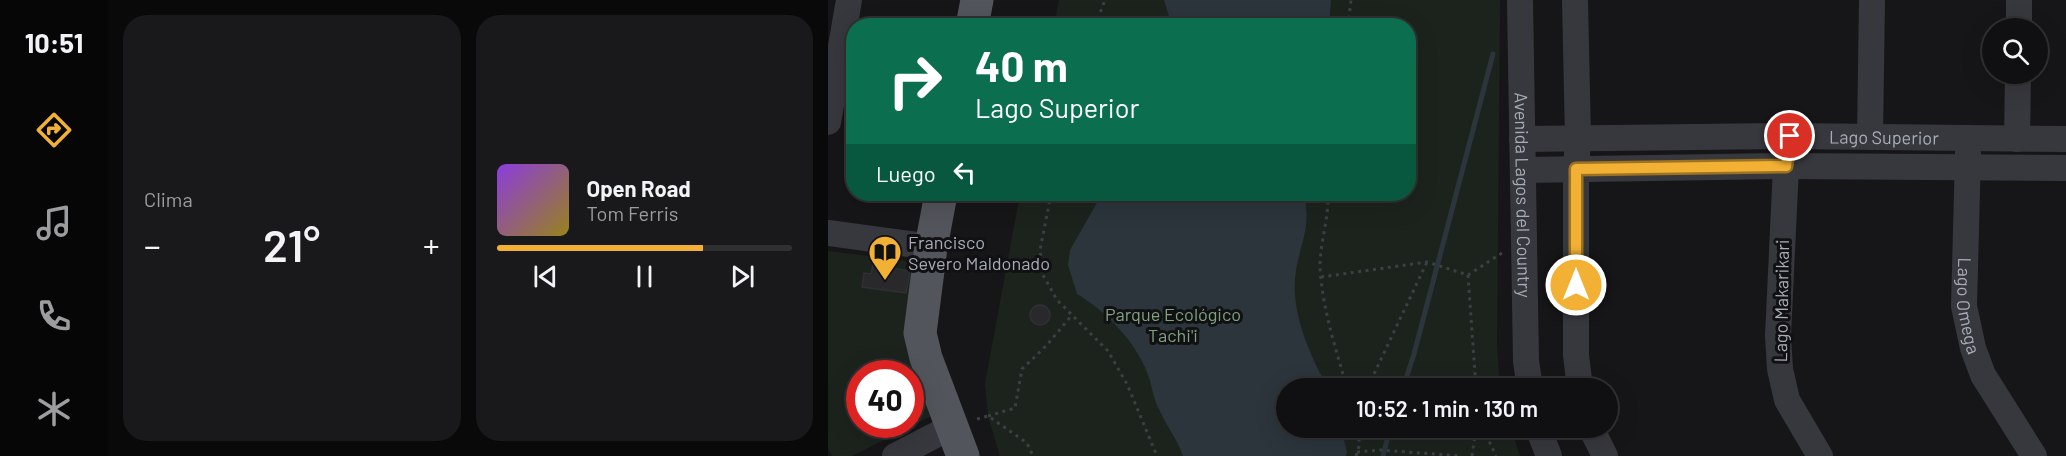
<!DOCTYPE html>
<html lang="es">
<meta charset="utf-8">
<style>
body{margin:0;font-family:Barlow,sans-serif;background:#19191b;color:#f1f3f6;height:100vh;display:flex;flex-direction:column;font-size:22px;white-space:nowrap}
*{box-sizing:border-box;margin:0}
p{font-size:20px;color:#9c9d9f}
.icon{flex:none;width:33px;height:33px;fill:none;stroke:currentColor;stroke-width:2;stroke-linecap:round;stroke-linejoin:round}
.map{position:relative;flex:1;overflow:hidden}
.sheet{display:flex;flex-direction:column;gap:15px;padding:15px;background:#09090a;width:720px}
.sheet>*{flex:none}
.banner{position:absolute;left:18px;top:18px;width:570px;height:183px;border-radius:24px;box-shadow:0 6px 24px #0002,0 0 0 2px #303032;background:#0b6e4f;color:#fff;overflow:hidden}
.fabs{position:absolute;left:1154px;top:18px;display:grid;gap:12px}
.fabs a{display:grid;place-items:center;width:66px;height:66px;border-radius:50%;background:#101012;box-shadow:0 6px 24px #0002,0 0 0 2px #303032;font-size:30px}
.speed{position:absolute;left:18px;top:360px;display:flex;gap:12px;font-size:30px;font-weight:700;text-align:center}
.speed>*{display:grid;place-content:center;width:78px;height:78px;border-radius:50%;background:#101012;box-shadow:0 6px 24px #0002,0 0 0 2px #303032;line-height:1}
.speed .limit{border:9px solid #d22;background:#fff;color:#111}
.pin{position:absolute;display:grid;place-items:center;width:51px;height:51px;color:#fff;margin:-26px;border:3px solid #fff;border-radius:50%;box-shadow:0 2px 6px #0007}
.me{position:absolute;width:66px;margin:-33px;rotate:0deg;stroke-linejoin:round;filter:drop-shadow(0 0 4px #0008)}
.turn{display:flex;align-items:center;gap:21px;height:126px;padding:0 30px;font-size:27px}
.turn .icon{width:78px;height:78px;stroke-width:2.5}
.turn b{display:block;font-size:42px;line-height:51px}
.then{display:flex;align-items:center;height:57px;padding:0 30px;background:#0003;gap:12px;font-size:22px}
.big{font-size:45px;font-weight:600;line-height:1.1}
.sheet .card{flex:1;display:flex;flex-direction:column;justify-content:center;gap:9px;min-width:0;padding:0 21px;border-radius:24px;background:#19191b}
.song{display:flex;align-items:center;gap:18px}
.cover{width:72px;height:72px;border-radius:9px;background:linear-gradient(135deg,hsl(270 70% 55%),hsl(50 70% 35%))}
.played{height:6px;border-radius:3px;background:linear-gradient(90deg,#f2b134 70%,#303032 70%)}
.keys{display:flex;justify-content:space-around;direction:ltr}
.heat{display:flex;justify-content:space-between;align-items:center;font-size:33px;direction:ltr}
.sheet .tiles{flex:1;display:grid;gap:15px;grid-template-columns:repeat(2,1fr)}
.trip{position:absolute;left:448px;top:378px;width:342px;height:60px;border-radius:30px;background:#101012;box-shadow:0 6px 24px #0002,0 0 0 2px #303032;font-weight:600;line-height:60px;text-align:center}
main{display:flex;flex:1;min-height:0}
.menu{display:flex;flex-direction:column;width:108px;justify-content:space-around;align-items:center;background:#060607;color:#9c9d9f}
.menu .icon{width:42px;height:42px}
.menu .on{color:#f2b134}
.menu b{font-size:27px;color:#f1f3f6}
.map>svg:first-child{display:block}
</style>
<main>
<nav class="menu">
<b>10:51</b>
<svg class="icon on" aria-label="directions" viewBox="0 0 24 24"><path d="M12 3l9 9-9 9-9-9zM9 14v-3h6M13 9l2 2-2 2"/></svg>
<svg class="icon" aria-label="music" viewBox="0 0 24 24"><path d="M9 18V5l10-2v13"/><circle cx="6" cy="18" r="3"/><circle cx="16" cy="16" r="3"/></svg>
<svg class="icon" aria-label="phone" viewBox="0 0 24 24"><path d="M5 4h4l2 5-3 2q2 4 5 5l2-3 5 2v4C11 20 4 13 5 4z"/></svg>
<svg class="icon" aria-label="climate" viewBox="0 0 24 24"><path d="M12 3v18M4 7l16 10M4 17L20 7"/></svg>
</nav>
<section class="sheet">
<div class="tiles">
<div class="card"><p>Clima</p>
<div class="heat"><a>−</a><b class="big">21°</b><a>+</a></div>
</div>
<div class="card">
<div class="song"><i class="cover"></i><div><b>Open Road</b><p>Tom Ferris</p></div></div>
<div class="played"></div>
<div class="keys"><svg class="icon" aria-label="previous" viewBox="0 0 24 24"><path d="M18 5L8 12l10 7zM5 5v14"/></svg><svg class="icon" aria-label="pause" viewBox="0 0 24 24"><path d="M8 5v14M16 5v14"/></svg><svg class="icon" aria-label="next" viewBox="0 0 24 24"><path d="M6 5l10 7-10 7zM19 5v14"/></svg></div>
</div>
</div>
</section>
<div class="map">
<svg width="1238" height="456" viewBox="0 0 1238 456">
<rect width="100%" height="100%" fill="#161618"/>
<path fill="#1c231d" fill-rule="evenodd" d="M231 0H672L669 346 672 388H459V428H683L692 456H172L160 416 157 384 192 194H580V26L226 25Z
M0 251 96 263 109 413 24 456H4L0 448ZM32 374H82V424H32Z"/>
<path fill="#2c353c" d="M336 0H503L501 25 344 26Z
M274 194H476C483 229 474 237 468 270 461 310 482 355 500 388H459V428H513L519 452 518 456H355C349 438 337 424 330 407 325 397 324 385 320 375 308 342 279 312 249 294L240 265 242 250Z"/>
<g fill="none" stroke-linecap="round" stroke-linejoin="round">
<path stroke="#2c353c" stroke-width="5" d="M575 388 586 354 665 54
M555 456 562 428"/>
</g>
<path fill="#29292c" stroke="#303034" stroke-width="1.5" d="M45 265 82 271 78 293 34 287 36 273 43 274Z
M202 315a10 10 0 1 1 20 0a10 10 0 1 1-20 0Z"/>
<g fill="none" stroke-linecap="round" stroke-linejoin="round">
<path stroke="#3d3f44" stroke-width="3" stroke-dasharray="3 4.5" stroke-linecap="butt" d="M267 26 277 0
M520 26 523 0
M223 194 212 250 215 275 229 300 280 351 299 384 329 456
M500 194C501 218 492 242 492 267 494 308 508 349 519 388
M640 275 648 388
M493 277 599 262 640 275 674 253
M541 388 546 374 599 262
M160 416 187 408 194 369 218 346 244 315
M149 419 160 416 199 443 205 456
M655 428 668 456
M529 452 552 450 633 456
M528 456 531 446V428
M644 456 648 428"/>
<g stroke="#37383d" stroke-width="26">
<path id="s1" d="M692 0 698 361 702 388"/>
<path d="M747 0 750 139 748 169V355L752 388"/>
<path d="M1191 28V0"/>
<path d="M0 122 21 0"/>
<path d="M1042 137 1044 0"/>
<path id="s2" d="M694 139 962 136 1238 139"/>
<path d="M1189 139 1190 74"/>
<path d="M960 151 958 166 950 336 952 369 959 400 992 456"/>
<path id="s3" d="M1140 153 1136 306 1145 348 1155 375 1206 456"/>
<path d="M696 170 958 166 1238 168"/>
<path d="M0 233 103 247"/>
<path d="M710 428 721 456"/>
<path d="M763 428 777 456"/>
<path d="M67 456 123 427"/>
</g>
<path stroke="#53555c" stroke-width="33" d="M144 26 149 0
M113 194 103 247 92 333 98 358 135 456"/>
</g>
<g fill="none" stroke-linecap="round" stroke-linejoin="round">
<defs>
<path id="route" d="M748 285V169L958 166 962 136"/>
</defs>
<use href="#route" stroke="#9d7322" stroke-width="15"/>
<use href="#route" stroke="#f2b134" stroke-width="10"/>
</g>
<defs>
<symbol id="library-pin" viewBox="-11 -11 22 30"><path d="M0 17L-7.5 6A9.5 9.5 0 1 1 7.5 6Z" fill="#f2b134" stroke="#111113"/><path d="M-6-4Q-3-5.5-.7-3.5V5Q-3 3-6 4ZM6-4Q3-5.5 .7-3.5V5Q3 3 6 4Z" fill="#111"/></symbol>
</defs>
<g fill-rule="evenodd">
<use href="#library-pin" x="38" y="233" width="38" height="52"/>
</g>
<g text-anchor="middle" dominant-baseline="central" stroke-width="6" stroke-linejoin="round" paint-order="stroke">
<g font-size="18" fill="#a8adb8" stroke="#111113">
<text stroke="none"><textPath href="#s2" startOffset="362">Lago Superior</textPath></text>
<text stroke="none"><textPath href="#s1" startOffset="195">Avenida Lagos del Country</textPath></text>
<text transform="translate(953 301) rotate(-89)">Lago Makarikari</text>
<text stroke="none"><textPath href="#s3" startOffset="153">Lago Omega</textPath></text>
</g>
<g font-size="18" fill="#a8adb8" stroke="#111113" text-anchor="start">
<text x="80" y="242">Francisco<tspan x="80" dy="21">Severo Maldonado</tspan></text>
</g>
<g font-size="18" fill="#7fa381" stroke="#111113">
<text x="345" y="314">Parque Ecológico<tspan x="345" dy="21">Tachi'i</tspan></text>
</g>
</g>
</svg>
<div class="fabs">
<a><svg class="icon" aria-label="search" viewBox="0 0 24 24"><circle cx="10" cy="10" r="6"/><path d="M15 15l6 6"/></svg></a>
</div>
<div class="speed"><div class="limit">40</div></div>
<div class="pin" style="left:962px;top:136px;background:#d93025"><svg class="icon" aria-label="arrive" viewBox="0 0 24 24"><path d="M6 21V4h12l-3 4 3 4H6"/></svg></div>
<svg class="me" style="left:748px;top:285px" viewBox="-20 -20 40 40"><circle r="17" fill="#f2b134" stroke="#fff" stroke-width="3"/><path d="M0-11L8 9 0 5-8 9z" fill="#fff"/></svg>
<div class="trip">10:52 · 1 min · 130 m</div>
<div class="banner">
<div class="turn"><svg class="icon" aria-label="right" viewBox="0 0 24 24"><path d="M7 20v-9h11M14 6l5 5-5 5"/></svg><div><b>40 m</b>Lago Superior</div></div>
<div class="then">Luego<svg class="icon" aria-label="left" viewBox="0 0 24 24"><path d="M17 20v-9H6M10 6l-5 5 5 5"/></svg></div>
</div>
</div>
</main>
